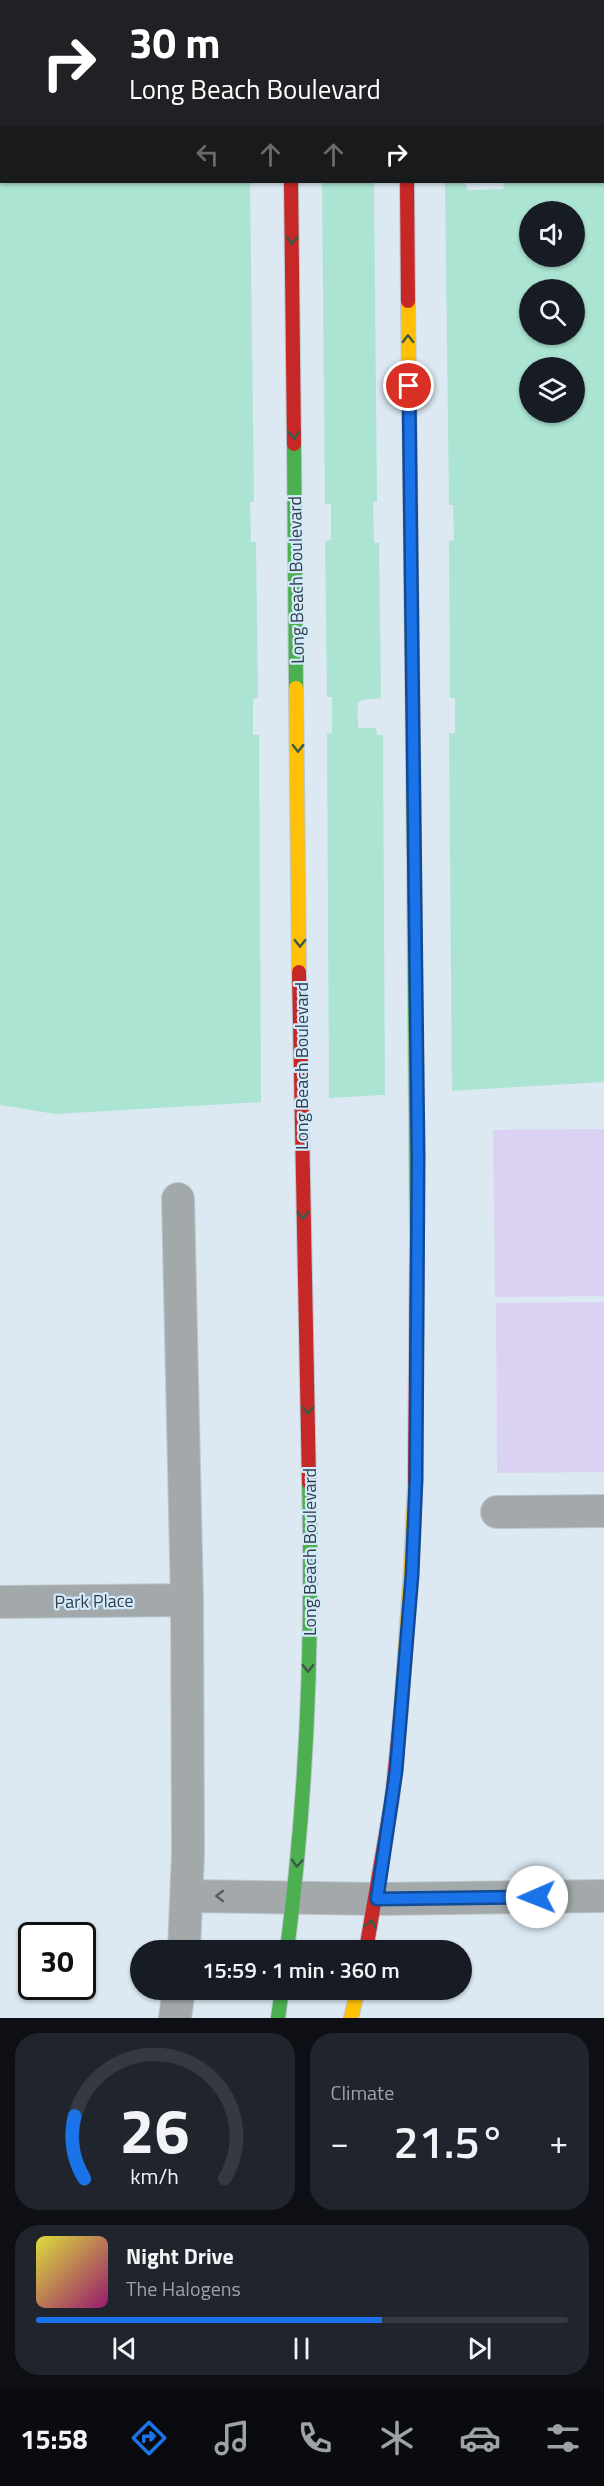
<!DOCTYPE html>
<meta charset="utf-8">
<style>
body{margin:0;font-family:"Titillium Web",sans-serif;background:#20242c;color:#f1f3f6;height:100vh;display:flex;flex-direction:column;font-size:22px;white-space:nowrap}
*{box-sizing:border-box;margin:0}
p{font-size:20px;color:#9ea1a6}
.icon{flex:none;width:33px;height:33px;fill:none;stroke:currentColor;stroke-width:2;stroke-linecap:round;stroke-linejoin:round}
.map{position:relative;height:2018px;overflow:hidden}
.side{display:flex;flex-direction:column;gap:15px;padding:15px;background:#0d0f14;flex:1}
.side>*{flex:none}
.hud{position:absolute;left:0px;top:0px;width:604px;height:183px;box-shadow:0 2px 4px #0004;background:#202124;color:#fff;overflow:hidden}
.fabs{position:absolute;left:519px;top:201px;display:grid;gap:12px}
.fabs a{display:grid;place-items:center;width:66px;height:66px;border-radius:50%;background:#171b24;box-shadow:0 2px 4px #0004;font-size:30px}
.speed{position:absolute;left:18px;top:1922px;display:flex;gap:12px;font-size:30px;font-weight:700;text-align:center}
.speed>*{display:grid;place-content:center;width:78px;height:78px;border-radius:50%;background:#171b24;box-shadow:0 2px 4px #0004;line-height:1}
.speed .limit{border:3px solid #111;border-radius:9px;background:#fff;color:#111}
.pin{position:absolute;display:grid;place-items:center;width:51px;height:51px;color:#fff;margin:-26px;border:3px solid #fff;border-radius:50%;box-shadow:0 2px 6px #0007}
.me{position:absolute;width:66px;margin:-33px;rotate:269deg;stroke-linejoin:round;filter:drop-shadow(0 0 4px #0008)}
.turn{display:flex;align-items:center;gap:21px;height:126px;padding:0 30px;font-size:27px}
.turn .icon{width:78px;height:78px;stroke-width:2.5}
.turn b{display:block;font-size:42px;line-height:51px}
.lanes{display:flex;align-items:center;height:57px;padding:0 30px;background:#0003;justify-content:center;gap:30px;direction:ltr}
.lanes .off{opacity:.35}
.big{font-size:45px;font-weight:600;line-height:1.1}
.side .widget{flex:1;display:flex;flex-direction:column;justify-content:center;gap:9px;min-width:0;padding:0 21px;border-radius:24px;background:#20242c}
.side .dial{align-items:center;gap:0}
.dial svg{height:156px;overflow:visible;fill:none;stroke:#363941;stroke-width:7;stroke-linecap:round;text-anchor:middle}
.dial text{fill:#f1f3f6;stroke:none}
.song{display:flex;align-items:center;gap:18px}
.cover{width:72px;height:72px;border-radius:9px;background:linear-gradient(135deg,hsl(60 70% 55%),hsl(320 70% 35%))}
.played{height:6px;border-radius:3px;background:linear-gradient(90deg,#1a73e8 65%,#363941 65%)}
.keys{display:flex;justify-content:space-around;direction:ltr}
.heat{display:flex;justify-content:space-between;align-items:center;font-size:33px;direction:ltr}
.side .tiles{flex:1;display:grid;gap:15px;grid-template-columns:1fr 1fr}
.widget:last-child{grid-column:span 2}
.trip{position:absolute;left:130px;top:1940px;width:342px;height:60px;border-radius:30px;background:#171b24;box-shadow:0 2px 4px #0004;font-weight:600;line-height:60px;text-align:center}
.menu{display:flex;height:96px;justify-content:space-around;align-items:center;background:#090b0e;color:#9ea1a6}
.menu .icon{width:42px;height:42px}
.menu .selected{color:#1a73e8}
.menu b{font-size:27px;color:#f1f3f6}
.map>svg:first-child{display:block}
</style>
<div class="map">
<svg width="604" height="2018" viewBox="0 0 604 2018">
<rect width="100%" height="100%" fill="#dce9f2"/>
<path fill="#dbd2f3" d="M604 1129V1296L495 1297 493 1130Z
M604 1302V1472L497 1473 496 1303Z"/>
<path fill="#abe4d2" fill-rule="evenodd" d="M0 9 2 182H465L468 190 504 189 503 182H603L604 178V1082L55 1114 0 1105ZM530 212H574V256H530ZM530 290H574V334H530ZM530 368H574V412H530Z"/>
<path fill="#dce9f2" d="M250 182H322L325 504H331V540L325 541 327 697H332V733L327 734 329 1101 261 1105 259 735H253V699L258 698 256 542H251L250 502H254Z
M374 182H445L449 505H453L454 540 449 541 450 698H455V733H449L452 1094 385 1098 383 735H377L376 728H358V717H357L358 703 363 700 381 698 379 543H374L373 502H377Z"/>
<g fill="none" stroke-linecap="round" stroke-linejoin="round">
<defs>
<path id="street" d="M178 1199 187 1600 188 1854 184 1950
M497 1512 604 1511
M0 1602 187 1600
M187 1896 377 1899 604 1896
M175 2018 179 1989"/>
<path id="fast" d="M294 444 296 688
M413 740 417 1237
M287 1950C307 1796 313 1638 309 1483
M278 2018 282 1989"/>
<path id="slow" d="M289 0V2
M408 301 413 740
M296 688 299 972
M401 1710 411 1569 415 1482
M351 2018 358 1989"/>
<path id="jam" d="M405 0V2
M291 182 294 444
M407 182 408 301
M299 972 309 1483
M415 1482 417 1237
M366 1950 392 1799 401 1710"/>
</defs>
<use href="#street" stroke="#bcc6ce" stroke-width="34"/>
<use href="#fast" stroke="#bcc6ce" stroke-width="16"/>
<use href="#slow" stroke="#bcc6ce" stroke-width="16"/>
<use href="#jam" stroke="#bcc6ce" stroke-width="16"/>
<use href="#street" stroke="#a3a9ab" stroke-width="32"/>
<use href="#fast" stroke="#4caf50" stroke-width="14"/>
<use href="#slow" stroke="#ffc107" stroke-width="14"/>
<use href="#jam" stroke="#c62828" stroke-width="14"/>
</g>
<defs><path id="oneway-chevron" d="M-2-3.5L2.5 0L-2 3.5" fill="none" stroke-width="1.6" stroke-linecap="round" stroke-linejoin="round" transform="scale(1.5)"/></defs>
<g stroke="#3b5a48">
<use href="#oneway-chevron" transform="translate(292 240) rotate(89)"/>
<use href="#oneway-chevron" transform="translate(408 339) rotate(-91)"/>
<use href="#oneway-chevron" transform="translate(294 435) rotate(89)"/>
<use href="#oneway-chevron" transform="translate(298 748) rotate(90)"/>
<use href="#oneway-chevron" transform="translate(300 943) rotate(90)"/>
<use href="#oneway-chevron" transform="translate(303 1215) rotate(89)"/>
<use href="#oneway-chevron" transform="translate(308 1410) rotate(89)"/>
<use href="#oneway-chevron" transform="translate(308 1668) rotate(90)"/>
<use href="#oneway-chevron" transform="translate(297 1863) rotate(94)"/>
<use href="#oneway-chevron" transform="translate(371 1924) rotate(-78)"/>
</g>
<use stroke="#565e64" href="#oneway-chevron" transform="translate(220 1896) rotate(-180)"/>
<g fill="none" stroke-linecap="round" stroke-linejoin="round">
<defs>
<path id="route" d="M409 386 418 1157 416 1479 412 1575 396 1771 377 1899 537 1897"/>
</defs>
<use href="#route" stroke="#114b97" stroke-width="15"/>
<use href="#route" stroke="#1a73e8" stroke-width="10"/>
</g>
<g text-anchor="middle" dominant-baseline="central" stroke-width="4.5" stroke-linejoin="round" paint-order="stroke">
<g font-size="18" fill="#353e45" stroke="#d2ebfc">
<text transform="translate(296 580) rotate(-91)">Long Beach Boulevard</text>
<text transform="translate(301 1066) rotate(-90)">Long Beach Boulevard</text>
<text transform="translate(309 1552) rotate(-90)">Long Beach Boulevard</text>
<text transform="translate(94 1601) rotate(-1)">Park Place</text>
</g>
</g>
</svg>
<div class="fabs">
<a><svg class="icon" aria-label="sound" viewBox="0 0 24 24"><path d="M4 9h4l5-4v14l-5-4H4zM17 9q2 3 0 6"/></svg></a>
<a><svg class="icon" aria-label="search" viewBox="0 0 24 24"><circle cx="10" cy="10" r="6"/><path d="M15 15l6 6"/></svg></a>
<a><svg class="icon" aria-label="layers" viewBox="0 0 24 24"><path d="M12 4l9 5-9 5-9-5zM3 14l9 5 9-5"/></svg></a>
</div>
<div class="speed"><div class="limit">30</div></div>
<div class="pin" style="left:409px;top:386px;background:#d93025"><svg class="icon" aria-label="arrive" viewBox="0 0 24 24"><path d="M6 21V4h12l-3 4 3 4H6"/></svg></div>
<svg class="me" style="left:537px;top:1897px" viewBox="-20 -20 40 40"><circle r="19" fill="#fff"/><path d="M0-13L10 11 0 6-10 11z" fill="#1a73e8"/></svg>
<div class="trip">15:59 · 1 min · 360 m</div>
<div class="hud">
<div class="turn"><svg class="icon" aria-label="right" viewBox="0 0 24 24"><path d="M7 20v-9h11M14 6l5 5-5 5"/></svg><div><b>30 m</b>Long Beach Boulevard</div></div>
<div class="lanes"><svg class="icon off" aria-label="left" viewBox="0 0 24 24"><path d="M17 20v-9H6M10 6l-5 5 5 5"/></svg><svg class="icon off" aria-label="ahead" viewBox="0 0 24 24"><path d="M12 20V5M6 11l6-6 6 6"/></svg><svg class="icon off" aria-label="ahead" viewBox="0 0 24 24"><path d="M12 20V5M6 11l6-6 6 6"/></svg><svg class="icon" aria-label="right" viewBox="0 0 24 24"><path d="M7 20v-9h11M14 6l5 5-5 5"/></svg></div>
</div>
</div>
<section class="side">
<div class="tiles">
<div class="widget dial"><svg viewBox="0 0 100 80">
<path d="M14 69A42 42 0 1 1 86 69"/>
<path d="M14 69A42 42 0 0 1 9 37" stroke="#1a73e8"/>
<text x="50" y="56" font-size="32" font-weight="700">26</text>
<text x="50" y="72" font-size="11">km/h</text>
</svg></div>
<div class="widget"><p>Climate</p>
<div class="heat"><a>−</a><b class="big">21.5°</b><a>+</a></div>
</div>
<div class="widget">
<div class="song"><i class="cover"></i><div><b>Night Drive</b><p>The Halogens</p></div></div>
<div class="played"></div>
<div class="keys"><svg class="icon" aria-label="previous" viewBox="0 0 24 24"><path d="M18 5L8 12l10 7zM5 5v14"/></svg><svg class="icon" aria-label="pause" viewBox="0 0 24 24"><path d="M8 5v14M16 5v14"/></svg><svg class="icon" aria-label="next" viewBox="0 0 24 24"><path d="M6 5l10 7-10 7zM19 5v14"/></svg></div>
</div>
</div>
</section>
<nav class="menu">
<b>15:58</b>
<svg class="icon selected" aria-label="directions" viewBox="0 0 24 24"><path d="M12 3l9 9-9 9-9-9zM9 14v-3h6M13 9l2 2-2 2"/></svg>
<svg class="icon" aria-label="music" viewBox="0 0 24 24"><path d="M9 18V5l10-2v13"/><circle cx="6" cy="18" r="3"/><circle cx="16" cy="16" r="3"/></svg>
<svg class="icon" aria-label="phone" viewBox="0 0 24 24"><path d="M5 4h4l2 5-3 2q2 4 5 5l2-3 5 2v4C11 20 4 13 5 4z"/></svg>
<svg class="icon" aria-label="climate" viewBox="0 0 24 24"><path d="M12 3v18M4 7l16 10M4 17L20 7"/></svg>
<svg class="icon" aria-label="car" viewBox="0 0 24 24"><path d="M5 17H2v-5l4-1 3-4h7l3 4 3 1v5h-3M9 17h6M6 11h13"/><circle cx="7" cy="17" r="2"/><circle cx="17" cy="17" r="2"/></svg>
<svg class="icon" aria-label="filters" viewBox="0 0 24 24"><path d="M4 7h16M4 17h16"/><circle cx="9" cy="7" r="2"/><circle cx="15" cy="17" r="2"/></svg>
</nav>
